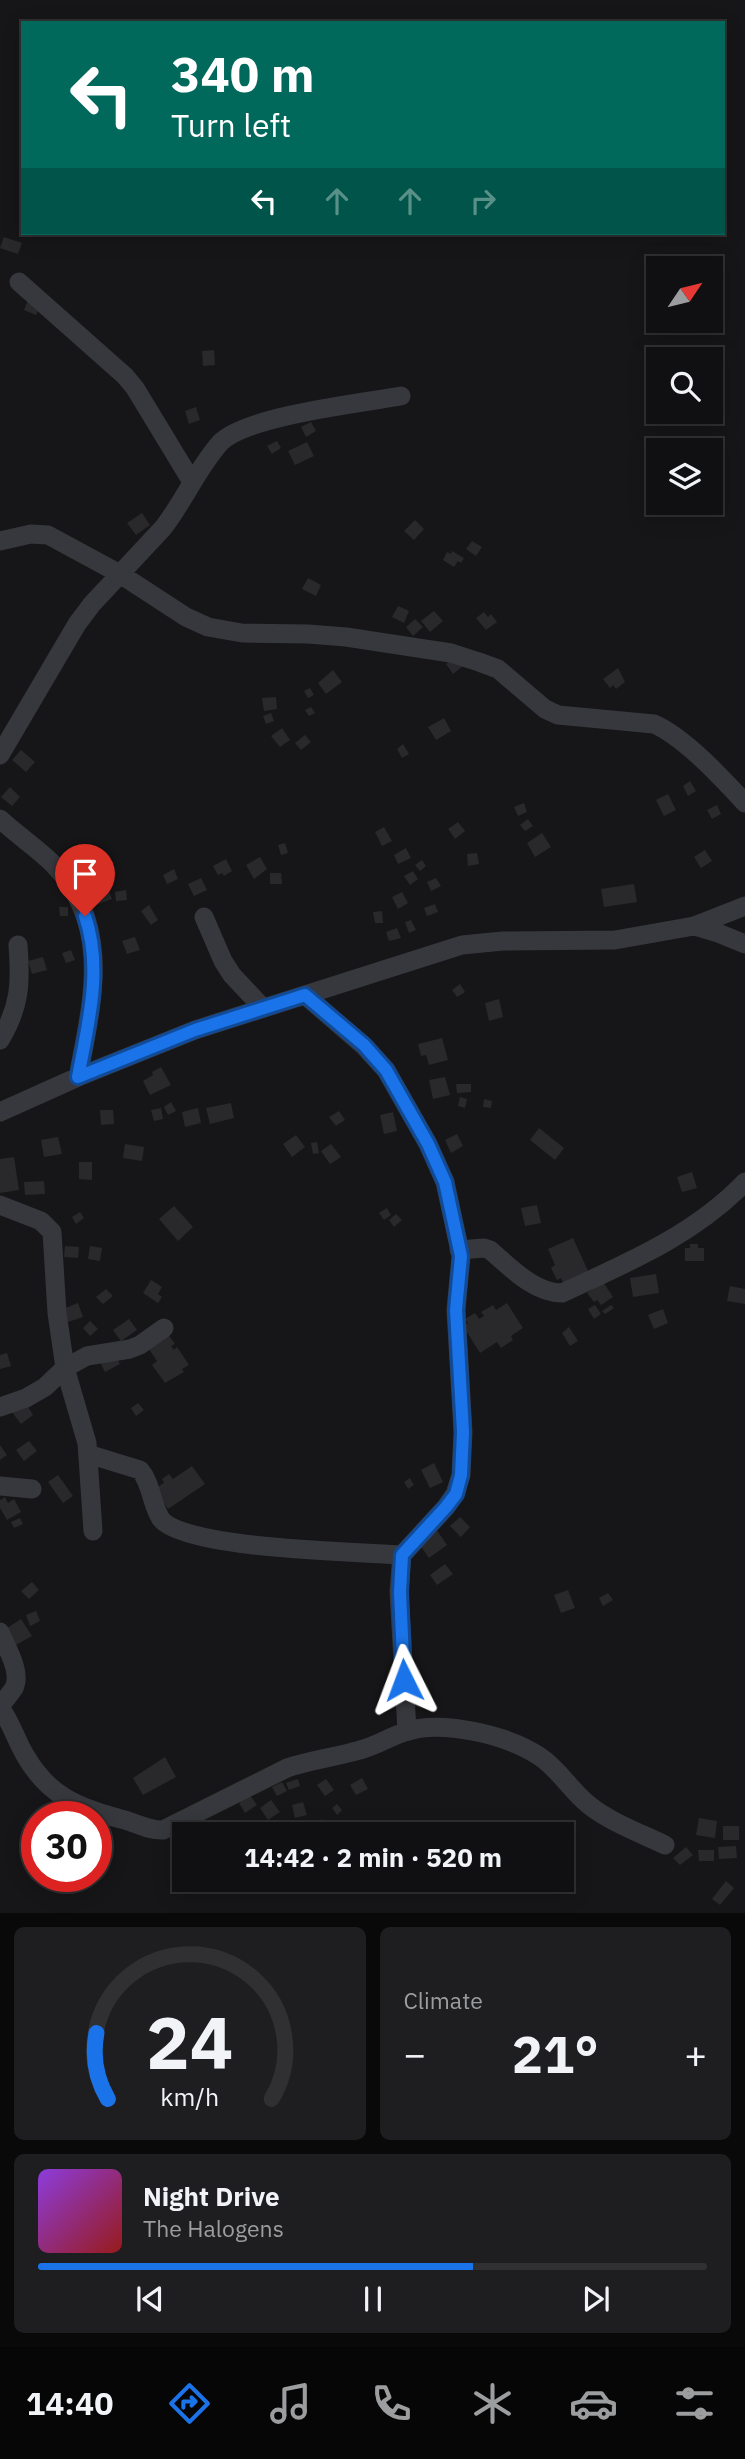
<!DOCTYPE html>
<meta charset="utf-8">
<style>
body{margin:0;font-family:"IBM Plex Sans",sans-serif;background:#1e1e20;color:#f1f3f6;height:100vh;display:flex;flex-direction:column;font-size:26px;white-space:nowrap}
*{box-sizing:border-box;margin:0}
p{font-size:23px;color:#9c9d9f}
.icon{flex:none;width:38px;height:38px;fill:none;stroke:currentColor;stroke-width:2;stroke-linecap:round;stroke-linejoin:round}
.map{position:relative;height:1913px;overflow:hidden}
.panel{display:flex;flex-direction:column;gap:14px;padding:14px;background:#09090a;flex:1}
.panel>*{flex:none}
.top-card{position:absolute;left:21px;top:21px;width:704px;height:214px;border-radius:0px;box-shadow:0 4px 18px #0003,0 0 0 2px #303032;background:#00695c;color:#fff;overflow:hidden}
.needle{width:46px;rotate:55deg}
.controls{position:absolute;left:646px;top:256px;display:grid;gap:14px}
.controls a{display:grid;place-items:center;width:77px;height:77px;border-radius:0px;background:#101012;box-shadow:0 4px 18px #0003,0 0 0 2px #303032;font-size:35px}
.speed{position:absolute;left:21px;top:1801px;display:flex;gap:14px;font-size:35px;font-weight:700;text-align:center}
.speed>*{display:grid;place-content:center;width:91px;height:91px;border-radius:50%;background:#101012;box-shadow:0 4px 18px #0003,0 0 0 2px #303032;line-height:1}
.speed .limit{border:10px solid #d22;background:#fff;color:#111}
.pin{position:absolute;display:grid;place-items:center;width:60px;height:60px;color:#fff;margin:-72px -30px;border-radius:50% 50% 50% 0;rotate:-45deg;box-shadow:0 0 7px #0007}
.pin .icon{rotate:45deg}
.me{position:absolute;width:77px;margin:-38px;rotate:357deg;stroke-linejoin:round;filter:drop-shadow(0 0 5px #0008)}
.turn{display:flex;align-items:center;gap:24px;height:147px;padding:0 35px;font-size:32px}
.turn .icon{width:91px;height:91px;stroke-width:2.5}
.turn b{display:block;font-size:49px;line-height:60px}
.lanes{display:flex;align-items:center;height:66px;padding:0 35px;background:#0003;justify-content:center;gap:35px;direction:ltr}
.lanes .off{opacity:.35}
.big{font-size:52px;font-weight:700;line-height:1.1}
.panel .tile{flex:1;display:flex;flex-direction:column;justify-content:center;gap:10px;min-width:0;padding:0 24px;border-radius:10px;background:#1e1e20}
.panel .dial{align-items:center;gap:0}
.dial svg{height:182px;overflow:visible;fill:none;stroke:#303032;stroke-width:7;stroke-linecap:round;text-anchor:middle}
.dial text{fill:#f1f3f6;stroke:none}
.song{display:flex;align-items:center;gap:21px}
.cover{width:84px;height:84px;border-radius:10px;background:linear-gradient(135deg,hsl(270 70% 55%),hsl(0 70% 35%))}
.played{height:7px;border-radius:4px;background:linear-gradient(90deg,#1a73e8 65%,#303032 65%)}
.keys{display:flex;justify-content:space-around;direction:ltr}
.heat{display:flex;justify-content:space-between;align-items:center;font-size:38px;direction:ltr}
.panel .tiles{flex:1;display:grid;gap:14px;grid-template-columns:1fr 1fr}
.tile:last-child{grid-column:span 2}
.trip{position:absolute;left:172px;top:1822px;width:402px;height:70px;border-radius:0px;background:#101012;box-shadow:0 4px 18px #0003,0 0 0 2px #303032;font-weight:700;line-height:70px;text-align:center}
.menu{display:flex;height:112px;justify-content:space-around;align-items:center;background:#060607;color:#9c9d9f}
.menu .icon{width:49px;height:49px}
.menu .selected{color:#1a73e8}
.menu b{font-size:32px;color:#f1f3f6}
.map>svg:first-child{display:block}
</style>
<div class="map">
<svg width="745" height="1913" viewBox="0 0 745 1913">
<rect width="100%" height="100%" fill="#161618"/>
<path fill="#29292c" d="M4 237 22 243 18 254 0 248Z
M28 300 40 306 36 315 24 310Z
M214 350 215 365 203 366 202 351Z
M196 407 200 420 189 424 185 411Z
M311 422 316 431 306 437 301 427Z
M277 441 281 448 272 454 267 446Z
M307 442 314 456 295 465 288 451Z
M142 513 150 525 136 535 127 523Z
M415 520 424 529 414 540 404 531Z
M472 541 482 547 476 556 466 549Z
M452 551 464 558 461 563 458 561 454 567 443 560 447 552 451 554Z
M308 578 321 585 316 596 302 589Z
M398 606 409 611 404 623 392 617Z
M434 611 443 621 430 632 421 621Z
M484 612 488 617 491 614 497 622 486 630 476 618Z
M415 619 423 627 413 636 406 627Z
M455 657 463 666 453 674 446 664Z
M618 668 625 682 616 689 613 685 610 688 603 679Z
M333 670 342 682 326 694 318 683Z
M310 688 314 695 308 698 304 691Z
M276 697 277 709 264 711 262 698Z
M311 707 315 713 309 716 305 710Z
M271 713 274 721 266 724 263 716Z
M444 718 451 731 436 740 428 727Z
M282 728 290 740 280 747 271 736Z
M305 735 311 742 301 750 295 743Z
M403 744 409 754 402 758 397 749Z
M21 750 35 762 26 772 12 760Z
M690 781 696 791 688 796 683 786Z
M10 787 20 797 12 806 1 797Z
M668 794 676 810 664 816 656 800Z
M524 803 527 812 518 816 514 807Z
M717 805 721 814 712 819 707 810Z
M528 819 533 826 525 831 520 825Z
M458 822 465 831 455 839 448 829Z
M384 827 392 841 382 846 375 832Z
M542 833 551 847 535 857 527 843Z
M285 843 288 853 281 855 278 845Z
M406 848 411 858 398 864 394 855Z
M705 850 712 861 701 868 694 857Z
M477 853 479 864 468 866 467 854Z
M106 856 115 871 97 882 88 866Z
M260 857 267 869 254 879 246 865Z
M226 859 232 871 224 876 222 873 218 875 213 866Z
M422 860 426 866 420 871 415 865Z
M174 869 178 879 167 884 163 875Z
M413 871 418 879 410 885 404 876Z
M270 873H281L282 884H270Z
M201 878 207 890 194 896 188 884Z
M436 878 441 886 431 891 427 882Z
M106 884 112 899 96 905 90 890Z
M634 884 637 902 604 907 601 889Z
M126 890 127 900 116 901 115 892Z
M402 892 408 903 398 909 392 897Z
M435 904 438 912 427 916 424 908Z
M149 905 158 920 151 925 141 911Z
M59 907H68V916H60Z
M382 911 383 923H375L373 912Z
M411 920 416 930 409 933 405 922Z
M397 928 401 938 389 941 386 932Z
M135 937 140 950 127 954 122 941Z
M71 950 75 960 66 963 62 953Z
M43 957 47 970 32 974 28 961Z
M460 984 465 992 457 997 452 990Z
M499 999 503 1017 489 1021 485 1003Z
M442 1038 448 1060 429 1065 426 1055 421 1056 418 1044Z
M161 1067 171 1085 150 1095 143 1081 153 1075 152 1072Z
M445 1077 450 1095 433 1099 429 1080Z
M456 1084H471V1092L457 1093Z
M460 1097 467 1099 465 1108 458 1106Z
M484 1099 492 1101 491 1108 483 1107Z
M171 1102 176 1111 168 1115 164 1107Z
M231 1103 234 1118 210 1124 206 1108Z
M161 1108 163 1119 154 1121 151 1110Z
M198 1108 201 1123 185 1127 182 1112Z
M100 1110H113L114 1124 101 1125Z
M339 1111 345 1120 336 1126 329 1117Z
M393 1112 397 1131 384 1134 380 1115Z
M539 1128 564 1148 555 1160 530 1140Z
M457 1134 463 1146 451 1153 445 1140Z
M296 1135 305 1147 292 1157 283 1144Z
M58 1137 62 1154 44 1157 41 1140Z
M317 1142 319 1153 313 1154 311 1143Z
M125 1144 144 1147 142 1161 123 1158Z
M331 1144 341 1157 330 1164 321 1151Z
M14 1157 19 1190 0 1193V1159Z
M79 1162H92V1180L79 1179Z
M692 1172 697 1188 682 1192 677 1177Z
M44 1181 45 1194 25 1195 24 1182Z
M537 1205 541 1223 525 1226 521 1208Z
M174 1206 193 1227 178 1241 159 1219Z
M387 1208 391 1215 384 1220 379 1213Z
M80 1212 84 1218 76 1224 72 1217Z
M396 1214 402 1220 394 1227 389 1220Z
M573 1238 589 1273 564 1285 561 1278 557 1280 551 1268 555 1265 548 1249Z
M690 1244H698V1248H704V1261H685V1248H690Z
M65 1246 79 1247 78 1258 64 1257Z
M90 1246 102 1248 100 1261 88 1259Z
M656 1274 659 1293 633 1297 630 1278Z
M151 1280 162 1287 158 1294 162 1297 158 1303 143 1293Z
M603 1282 613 1297 601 1305 597 1300 594 1302 587 1293Z
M730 1286 745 1289V1304L727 1301Z
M106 1289 113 1296 103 1304 96 1297Z
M78 1303 83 1317 68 1322 63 1309Z
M507 1303 523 1328 511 1336 513 1340 501 1348 497 1342 480 1353 463 1326 468 1323 465 1319 475 1313 479 1319 484 1316 481 1312 493 1305 496 1310Z
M595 1305 601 1314 594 1319 588 1309Z
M611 1305 614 1308 605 1314 602 1311Z
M663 1309 668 1323 654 1329 648 1315Z
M129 1319 137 1330 121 1341 113 1330Z
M90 1321 98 1329 90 1336 83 1328Z
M569 1327 578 1341 570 1346 562 1333Z
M167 1333 175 1344 171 1346 174 1350 177 1347 189 1365 182 1369 184 1372 165 1383 152 1365 157 1361 147 1346Z
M7 1353 11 1366 0 1369V1355Z
M114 1354 120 1364 105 1372 100 1362Z
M25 1402 33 1415 21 1424 12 1412Z
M138 1403 144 1410 136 1416 131 1408Z
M29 1441 37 1451 24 1461 16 1450Z
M0 1445 7 1455 0 1460Z
M434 1463 443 1482 430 1488 421 1470Z
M192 1466 205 1484 168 1509 154 1489 164 1483 162 1479 169 1474 173 1479Z
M58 1475 73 1496 63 1503 48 1482Z
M410 1478 414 1485 408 1489 404 1482Z
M5 1497 8 1503 14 1499 21 1512 7 1520 0 1508V1500Z
M460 1517 470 1527 461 1537 450 1526Z
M20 1518 23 1524 14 1528 11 1522Z
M436 1529 447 1545 429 1558 417 1541Z
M445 1564 453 1574 437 1585 430 1575Z
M32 1582 39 1590 29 1599 21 1591Z
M568 1590 575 1608 561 1613 554 1595Z
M608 1593 613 1600 603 1606 599 1598Z
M36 1611 40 1621 30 1626 26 1615Z
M21 1619 32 1636 14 1646 4 1630Z
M165 1757 176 1777 143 1795 133 1778Z
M362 1778 368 1789 356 1795 350 1785Z
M298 1779 300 1786 289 1790 286 1783Z
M326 1779 334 1790 325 1796 317 1785Z
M282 1782 287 1791 277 1796 272 1787Z
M250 1795 257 1805 245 1813 239 1803Z
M271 1800 280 1812 268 1820 260 1808Z
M303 1802 307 1815 295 1818 292 1805Z
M337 1804 342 1810 337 1815 332 1808Z
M699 1818 717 1821 715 1838 696 1835Z
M322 1819 329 1832 315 1834 310 1825Z
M723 1826H739V1840H723Z
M288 1828 291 1834H280L279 1831Z
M736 1846 737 1858 719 1859 718 1847Z
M686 1847 693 1855 680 1865 673 1858Z
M698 1850H714V1861H699Z
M726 1881 734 1888 720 1905 712 1899Z"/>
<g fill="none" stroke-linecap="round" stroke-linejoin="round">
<path stroke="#37383d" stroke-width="19" d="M19 282 125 376 135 388 192 482
M0 541 31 534 48 535 120 574 186 617 208 627 242 633 308 634 346 637 451 653 479 662 498 669 545 709 558 715 654 724C684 737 722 778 745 803
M0 755 77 624 92 604 163 528C184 501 197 469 220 443 245 416 361 403 401 396
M0 819C17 835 37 848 53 864 113 925 92 1003 78 1077
M204 917 223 961 232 975 262 1007
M694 926 718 933 745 944
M305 995 364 1046 386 1070 428 1144 445 1182 461 1256 456 1310 463 1432 461 1475 455 1494 446 1507 402 1555 399 1592 407 1731
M0 1040C20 1007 21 983 18 945
M0 1112 78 1077 195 1030 462 945 503 941 615 940 694 926 745 906
M0 1205 41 1221 52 1232 57 1313 65 1368 87 1443 93 1531
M459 1250 484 1248 490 1250C510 1267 534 1293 562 1293 627 1263 694 1235 745 1182
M0 1407 26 1398 45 1387 65 1368 87 1356 130 1349 140 1345 164 1328
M88 1454 140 1470C152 1484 151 1504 161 1519 183 1549 360 1552 402 1555
M0 1486 32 1489
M0 1632C6 1647 22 1672 14 1688 10 1694 4 1701 0 1707
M0 1707C11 1722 16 1740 25 1755 48 1796 79 1808 121 1819 134 1822 149 1831 163 1830L287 1768C311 1760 336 1757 360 1750 376 1746 389 1737 405 1732 441 1719 507 1735 539 1756 559 1769 570 1790 589 1805 610 1822 640 1833 665 1845"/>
</g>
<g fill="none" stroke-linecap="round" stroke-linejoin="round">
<defs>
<path id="route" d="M85 916C103 969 88 1024 78 1077L195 1030 305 995 364 1045 386 1070 428 1144 445 1182 461 1256 456 1310 463 1432 461 1475 456 1494 446 1507 402 1555 400 1592 404 1680"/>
</defs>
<use href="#route" stroke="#114b97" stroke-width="18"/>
<use href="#route" stroke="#1a73e8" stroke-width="12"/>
</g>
</svg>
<div class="controls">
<a><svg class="needle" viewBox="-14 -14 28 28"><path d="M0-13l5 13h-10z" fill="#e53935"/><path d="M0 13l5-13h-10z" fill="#9c9d9f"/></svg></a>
<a><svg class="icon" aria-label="search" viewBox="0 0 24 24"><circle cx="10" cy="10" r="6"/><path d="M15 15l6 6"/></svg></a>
<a><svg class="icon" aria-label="layers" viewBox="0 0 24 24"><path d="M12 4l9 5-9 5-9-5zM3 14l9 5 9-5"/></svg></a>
</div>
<div class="speed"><div class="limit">30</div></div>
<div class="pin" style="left:85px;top:916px;background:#d93025"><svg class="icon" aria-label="arrive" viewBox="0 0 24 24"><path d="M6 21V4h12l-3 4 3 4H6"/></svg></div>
<svg class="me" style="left:404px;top:1680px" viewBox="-20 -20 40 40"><path d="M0-17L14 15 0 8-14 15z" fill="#1a73e8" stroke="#fff" stroke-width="4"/></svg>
<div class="trip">14:42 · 2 min · 520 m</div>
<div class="top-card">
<div class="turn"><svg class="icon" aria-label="left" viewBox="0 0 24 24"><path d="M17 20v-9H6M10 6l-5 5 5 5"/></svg><div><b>340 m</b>Turn left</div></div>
<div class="lanes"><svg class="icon" aria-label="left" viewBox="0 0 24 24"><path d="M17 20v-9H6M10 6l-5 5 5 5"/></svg><svg class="icon off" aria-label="ahead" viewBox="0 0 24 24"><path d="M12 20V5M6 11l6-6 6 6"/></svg><svg class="icon off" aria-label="ahead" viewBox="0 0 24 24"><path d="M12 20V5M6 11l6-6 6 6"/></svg><svg class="icon off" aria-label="right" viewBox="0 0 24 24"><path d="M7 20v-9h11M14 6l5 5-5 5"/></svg></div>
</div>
</div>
<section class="panel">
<div class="tiles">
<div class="tile dial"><svg viewBox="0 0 100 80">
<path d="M14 69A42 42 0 1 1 86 69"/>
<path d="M14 69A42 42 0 0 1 9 40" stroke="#1a73e8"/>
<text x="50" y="56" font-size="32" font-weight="700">24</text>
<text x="50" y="72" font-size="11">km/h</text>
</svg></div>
<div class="tile"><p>Climate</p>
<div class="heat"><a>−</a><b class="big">21°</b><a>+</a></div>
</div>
<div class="tile">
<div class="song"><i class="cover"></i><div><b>Night Drive</b><p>The Halogens</p></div></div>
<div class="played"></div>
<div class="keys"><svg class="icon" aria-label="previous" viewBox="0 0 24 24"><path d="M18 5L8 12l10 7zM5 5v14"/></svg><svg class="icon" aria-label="pause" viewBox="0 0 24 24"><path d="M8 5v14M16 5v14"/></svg><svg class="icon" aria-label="next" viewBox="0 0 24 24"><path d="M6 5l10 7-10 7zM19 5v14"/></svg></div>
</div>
</div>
</section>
<nav class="menu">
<b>14:40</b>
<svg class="icon selected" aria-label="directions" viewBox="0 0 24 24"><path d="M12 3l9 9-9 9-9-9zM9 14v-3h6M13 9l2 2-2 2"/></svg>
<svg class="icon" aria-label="music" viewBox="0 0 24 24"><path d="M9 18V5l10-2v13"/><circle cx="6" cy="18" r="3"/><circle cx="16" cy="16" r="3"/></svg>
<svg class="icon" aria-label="phone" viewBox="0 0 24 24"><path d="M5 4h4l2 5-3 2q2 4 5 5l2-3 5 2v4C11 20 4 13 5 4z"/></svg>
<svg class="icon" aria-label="climate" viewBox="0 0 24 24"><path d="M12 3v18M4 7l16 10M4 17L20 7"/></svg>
<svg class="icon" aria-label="car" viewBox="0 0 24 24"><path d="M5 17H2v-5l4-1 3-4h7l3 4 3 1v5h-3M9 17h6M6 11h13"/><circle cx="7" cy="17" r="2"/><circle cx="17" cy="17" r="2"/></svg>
<svg class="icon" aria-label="filters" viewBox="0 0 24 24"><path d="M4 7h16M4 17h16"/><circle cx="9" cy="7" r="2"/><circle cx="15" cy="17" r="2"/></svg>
</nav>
